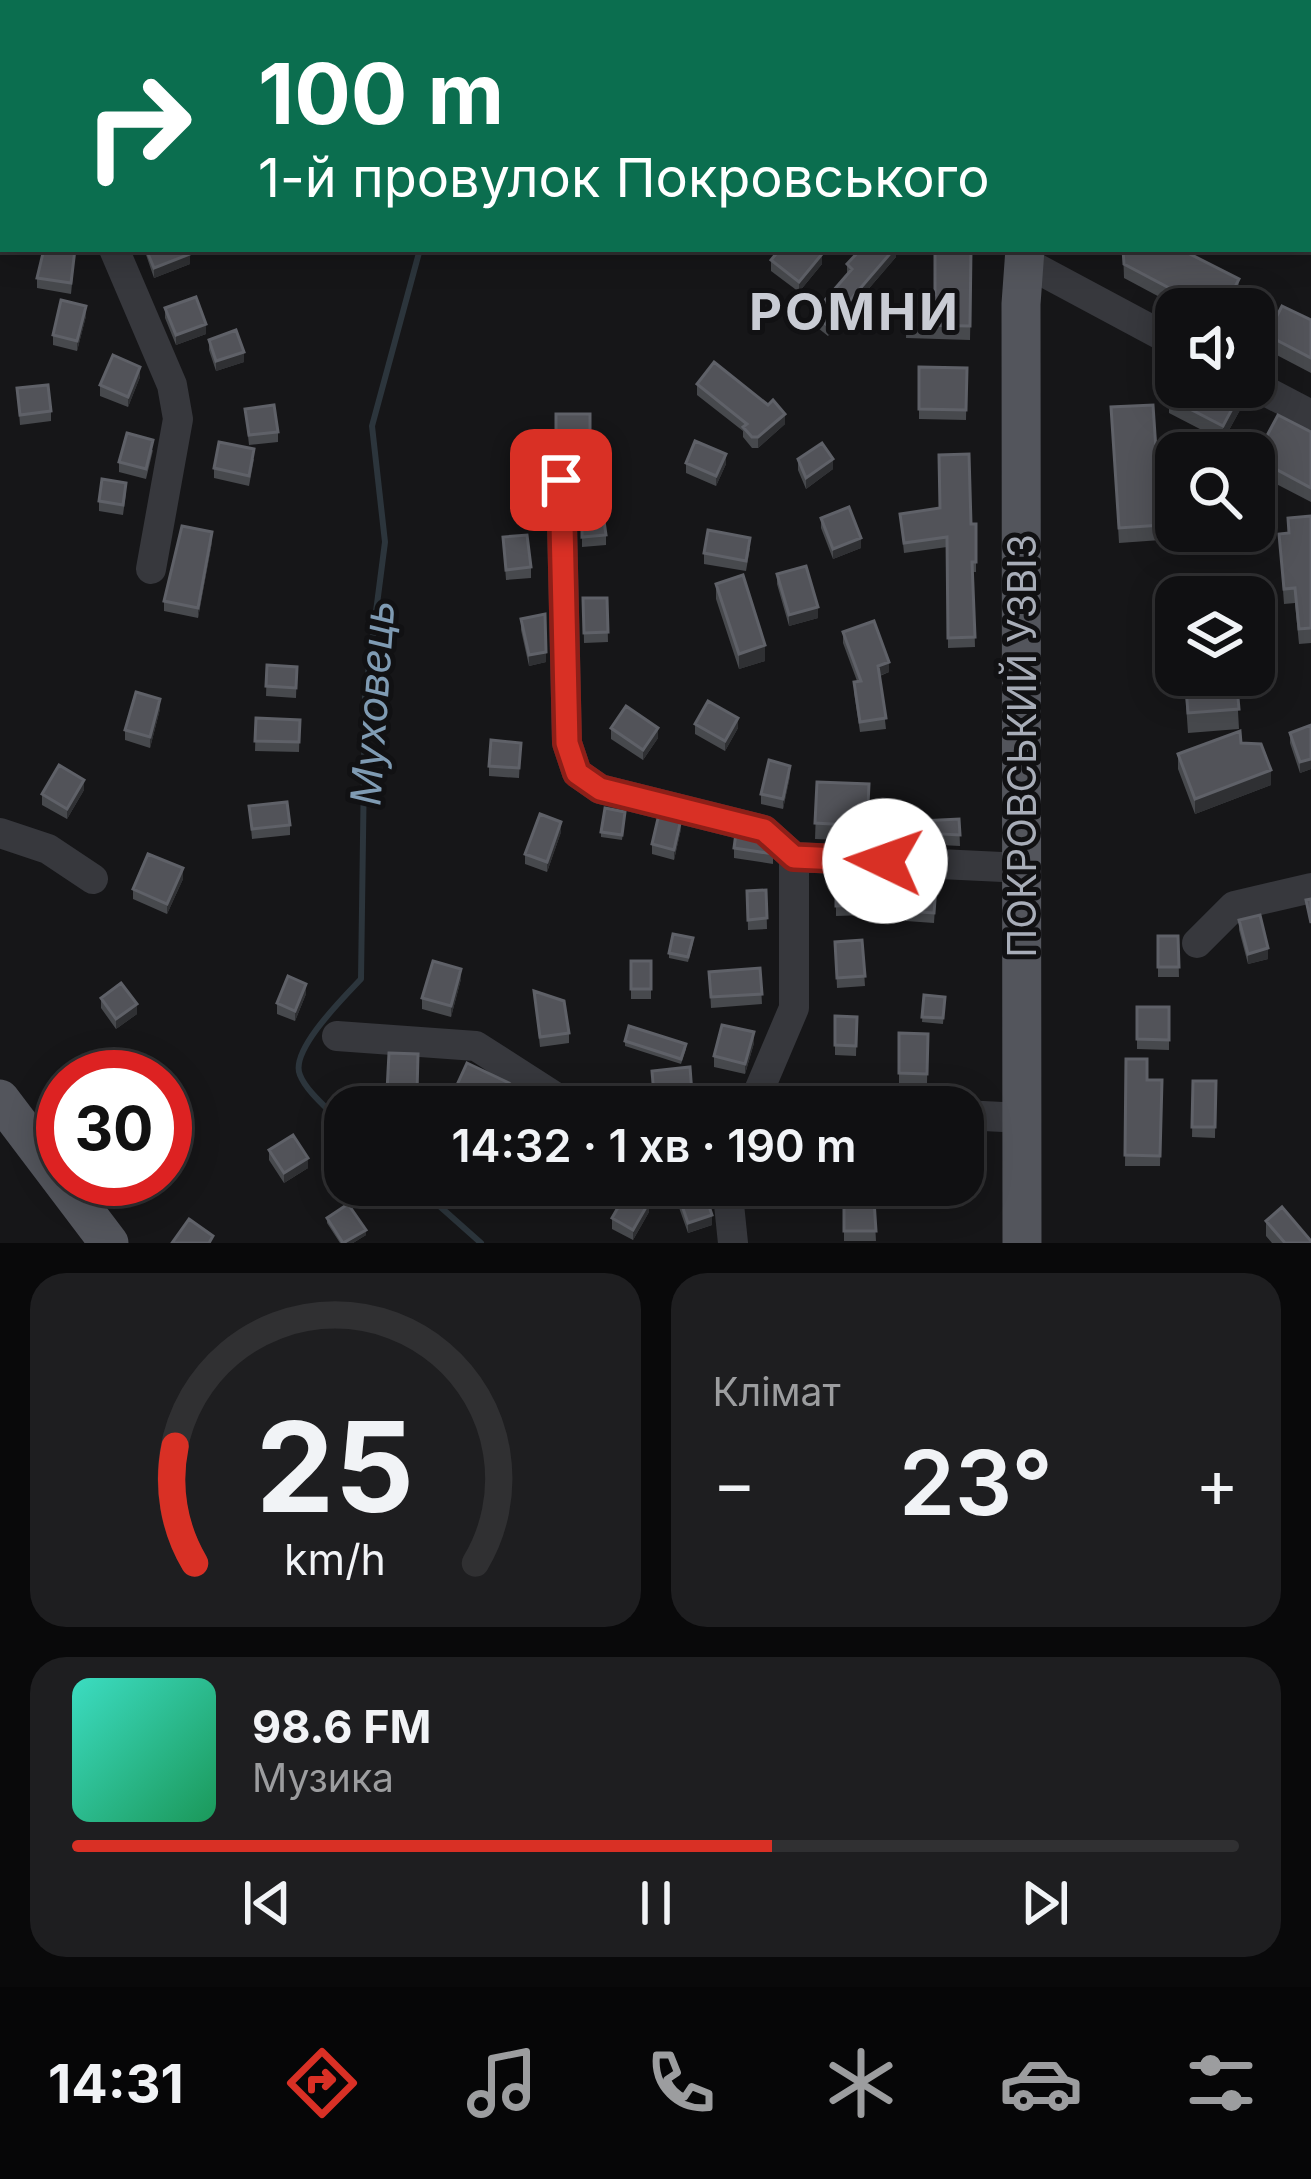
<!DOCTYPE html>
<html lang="uk">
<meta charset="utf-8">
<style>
body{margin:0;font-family:Inter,sans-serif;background:#1e1e20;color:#f1f3f6;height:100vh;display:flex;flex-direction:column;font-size:45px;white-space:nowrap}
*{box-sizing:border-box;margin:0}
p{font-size:39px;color:#9c9d9f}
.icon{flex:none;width:66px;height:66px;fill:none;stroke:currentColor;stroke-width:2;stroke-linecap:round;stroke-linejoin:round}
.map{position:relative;height:1243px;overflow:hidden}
.drawer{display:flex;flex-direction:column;gap:30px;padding:30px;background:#09090a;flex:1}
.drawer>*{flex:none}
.top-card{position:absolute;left:0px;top:0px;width:1311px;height:252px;box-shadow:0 6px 30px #0003,0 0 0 3px #303032;background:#0b6e4f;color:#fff;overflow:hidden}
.controls{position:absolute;left:1155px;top:288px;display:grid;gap:24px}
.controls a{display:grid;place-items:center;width:120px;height:120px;border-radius:24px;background:#101012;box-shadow:0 6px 30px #0003,0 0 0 3px #303032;font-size:60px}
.speed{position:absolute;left:36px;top:1050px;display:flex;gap:24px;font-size:60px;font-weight:700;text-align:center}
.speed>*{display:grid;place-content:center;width:156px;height:156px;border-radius:50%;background:#101012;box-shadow:0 6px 30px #0003,0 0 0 3px #303032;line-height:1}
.speed .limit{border:18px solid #d22;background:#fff;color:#111}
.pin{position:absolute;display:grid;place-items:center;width:102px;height:102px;color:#fff;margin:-51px;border-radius:24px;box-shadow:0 6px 18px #0006}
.me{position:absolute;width:132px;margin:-66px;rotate:273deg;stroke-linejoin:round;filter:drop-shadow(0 0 9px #0008)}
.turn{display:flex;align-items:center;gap:42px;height:252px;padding:0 60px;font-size:54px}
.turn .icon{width:156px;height:156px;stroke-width:2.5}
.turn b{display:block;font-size:84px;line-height:102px}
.big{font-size:90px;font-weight:600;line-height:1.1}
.drawer .card{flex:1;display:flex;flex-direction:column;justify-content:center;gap:18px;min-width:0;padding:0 42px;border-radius:36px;background:#1e1e20}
.drawer .dial{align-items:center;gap:0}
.dial svg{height:312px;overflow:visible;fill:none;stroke:#303032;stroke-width:7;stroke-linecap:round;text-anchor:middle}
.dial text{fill:#f1f3f6;stroke:none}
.song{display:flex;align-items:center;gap:36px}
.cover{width:144px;height:144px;border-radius:18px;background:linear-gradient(135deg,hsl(170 70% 55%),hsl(150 70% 35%))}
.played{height:12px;border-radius:6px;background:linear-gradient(90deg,#d93025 60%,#303032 60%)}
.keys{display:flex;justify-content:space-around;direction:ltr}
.heat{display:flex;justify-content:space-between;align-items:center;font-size:66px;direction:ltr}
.drawer .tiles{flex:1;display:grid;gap:30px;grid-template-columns:1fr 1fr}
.card:last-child{grid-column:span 2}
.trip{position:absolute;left:324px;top:1086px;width:660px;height:120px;border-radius:36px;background:#101012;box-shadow:0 6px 30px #0003,0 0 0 3px #303032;font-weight:600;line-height:120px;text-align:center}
.tab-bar{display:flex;height:192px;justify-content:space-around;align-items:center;background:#060607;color:#9c9d9f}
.tab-bar .icon{width:84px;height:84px}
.tab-bar .selected{color:#d93025}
.tab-bar b{font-size:54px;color:#f1f3f6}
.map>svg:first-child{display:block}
</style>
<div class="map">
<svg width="1311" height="1243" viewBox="0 0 1311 1243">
<rect width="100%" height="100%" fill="#161618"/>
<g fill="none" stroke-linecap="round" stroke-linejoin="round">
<path stroke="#2c353c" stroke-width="6" d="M461 0 462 3
M345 1127C332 1112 307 1093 300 1075 289 1051 345 996 361 979L365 697 385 542 372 426 420 249
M384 1185 436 1203 481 1243"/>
<path stroke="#37383d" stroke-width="30" d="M77 3V0
M114 249 172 385 178 419 151 569
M1023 261 1176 343
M1254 385 1311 415
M561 480 567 743 577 773 600 789 764 830 794 857 1021 868
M0 833 48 849 93 879
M1197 943 1234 906 1311 888
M337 1036 476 1046 571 1107
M753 1105 803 1107
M752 1107 794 1008V857
M963 1115 1022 1118
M727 1185 733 1243"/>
<path stroke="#53555c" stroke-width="39" d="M1249 3 1253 0
M0 1099 109 1243
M1022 1243 1021 304 1025 249"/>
</g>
<path fill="#47494d" d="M157 0H178L177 3H157Z
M144 249H188L190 264 154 278Z
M896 249V257L828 336 813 324V314L847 274V264Z
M972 249 970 340 906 338 907 295H935Z
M1123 249 1239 293 1231 309H1182L1124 278Z
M771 260 822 264 799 292 771 271Z
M74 264 71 294 37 288V278Z
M165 308 206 334 176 345 165 318Z
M86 316 77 351 53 345V335Z
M1311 320V373L1267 350V335Z
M209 340 244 362 216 371 209 350Z
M919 367 967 368 966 420 919 419Z
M140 377 128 407 100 396V385Z
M697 384 785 424 758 448H752L743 437V431L697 395Z
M17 388 51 411V421L20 425Z
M1169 398 1240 410 1223 441 1169 413Z
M1111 407 1161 525V540L1119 543Z
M245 409 278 432V442L249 445Z
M556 414H590V451H556Z
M1311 432V502L1255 473V458Z
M153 450 146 479 119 472V462Z
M254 459 249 486 214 478V468Z
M798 459 833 469 806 489 798 470Z
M686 463 726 464 716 486 686 473Z
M126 493 123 515 99 511V501Z
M900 514 976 524V572H973L975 647 948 648 947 547 904 553Z
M582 516 606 535V545L582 547Z
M1311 516V643L1299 644 1295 603 1284 604 1279 534 1288 533V518Z
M821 518 861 548 833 559 821 528Z
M503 537 531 567V578L506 580Z
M212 542 198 618 164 611V601Z
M750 548 746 571 704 564V553Z
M777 574 818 618 789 626 777 584Z
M716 584 765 661 739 669 716 599Z
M583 598H607L608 642 584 643Z
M521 619 546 662 529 666 521 630Z
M843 632 889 672 880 676 886 729 860 732 854 692V682L857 681 843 643Z
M267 665 297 667 296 698 266 696Z
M1184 675H1236L1239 729 1188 733Z
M160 709 150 748 125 740V730Z
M256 718 300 720 299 752 255 751Z
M695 724 738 728 725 751 695 734Z
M1311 725V769L1300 773 1290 743V733Z
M611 728 658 738 643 760 611 739Z
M521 743 519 778 489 776V766Z
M1241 743 1271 785 1195 814 1178 769V754Z
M790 776 783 809 761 804V794Z
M817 782 869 784 867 841 815 839Z
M84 790 67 819 42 805V794Z
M249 806 290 825V835L252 839Z
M625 817 622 840 601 837V832Z
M959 819 960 846 922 844 921 821Z
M681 829 674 860 652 854V844Z
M561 832 547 872 525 864V854Z
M734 848 773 854V864L734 858Z
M836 868 866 870V915L836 916Z
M908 872 937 873 934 923 906 921Z
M183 879 167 914 133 899V889Z
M766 890 767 929 748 930 747 891Z
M1239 920 1268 959 1248 964 1239 930Z
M1158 936H1178L1179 977H1158Z
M862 940 865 986 837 988 835 942Z
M693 943 688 962 669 958V953Z
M631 961H651V999H631Z
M760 968 762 1004 711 1008 709 972Z
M461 979 451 1017 422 1009V998Z
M534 991 569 1033V1043L540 1047Z
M306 994 295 1021 277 1014V1003Z
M924 995 945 997 943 1024 922 1022Z
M101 998 137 1014 116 1029 101 1008Z
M1137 1007H1169V1050L1137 1049Z
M835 1016 857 1017 856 1056 835 1055Z
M899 1033 928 1034 927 1084 899 1083Z
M625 1041 686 1049 681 1064 625 1046Z
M754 1043 745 1074 714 1067V1056Z
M389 1053 418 1054 417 1103 387 1101Z
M1126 1059 1147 1080H1162L1160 1166H1125Z
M690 1067 673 1103 654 1105 652 1071Z
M1193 1081H1216L1215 1138 1192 1137Z
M451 1098 541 1107H451Z
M63 1103V1142L48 1123V1112Z
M269 1150 308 1168 284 1183 269 1160Z
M597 1185H621L612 1199 597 1189Z
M762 1185H795V1192H762Z
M833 1185H873L876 1241H844V1205L835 1206Z
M677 1191 712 1225 688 1233 677 1202Z
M649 1212 633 1240 612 1229V1218Z
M327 1218 366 1235 353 1243H340L327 1223Z
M1266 1221 1311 1243H1272L1266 1236Z"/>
<path fill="#2f3033" d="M1104 0H1130L1125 3H1100Z
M894 249H896V257L828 336V326Z
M190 254V264L154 278V268Z
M822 254V264L799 292V282Z
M1239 279V293L1231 309H1224Z
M86 306V316L77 351V341Z
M206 324V334L176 345V335Z
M244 352V362L216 371V361Z
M140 367V377L128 407V397Z
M1240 394V410L1223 441V426Z
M785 414V424L758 448V437Z
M726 454V464L716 486V476Z
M833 459V469L806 489V478Z
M212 532V542L198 618V608Z
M861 538V548L833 559V549Z
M818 607V618L789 626V615Z
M765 645V661L739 669V654Z
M546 652V662L529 666V655Z
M889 662V672L878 676V666Z
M160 699V709L150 748V737Z
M738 718V728L725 751V741Z
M658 728V738L643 760V750Z
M1311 759V769L1300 773V762Z
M790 766V776L783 809V799Z
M1271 770V785L1195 814V799Z
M84 780V790L67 819V809Z
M681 819V829L674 860V850Z
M561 822V832L547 872V862Z
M183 868V879L167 914V904Z
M1268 948V959L1248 964V954Z
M461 969V979L451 1017V1006Z
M306 984V994L295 1021V1011Z
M137 1004V1014L116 1029V1019Z
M754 1032V1043L745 1074V1064Z
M308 1158V1168L284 1183V1173Z
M649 1202V1212L633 1240V1230Z
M712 1215V1225L688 1233V1223Z
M366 1230V1235L353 1243H346Z"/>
<path fill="#525359" stroke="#5f6168" stroke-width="3" d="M9 0H55V3H9Z
M224 0H257L256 3H224Z
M875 0H895L900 3H873Z
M996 0H1071L1067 3H992Z
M1083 0H1104L1100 3H1085Z
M3 32V67L0 66V40Z
M1311 32V93L1308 84V33Z
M3 153V176L0 175Z
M44 249H75L71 283 37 278Z
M146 249H188L190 254 154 268Z
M780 249H816L822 254 799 282 771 260Z
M861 249H894L828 326 813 314 852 269 847 264Z
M935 249H971L970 326 906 325 907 295H935Z
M1123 249H1180L1239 279 1224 309H1209L1124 264Z
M196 297 206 324 176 335 165 308Z
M61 300 86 306 77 341 53 335Z
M1282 306 1311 320V358L1267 335Z
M236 330 244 352 216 361 209 340Z
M113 355 140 367 128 397 100 385Z
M714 362 768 405 773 400 785 414 758 437H752L743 427 747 424 697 384Z
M919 367 967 368 966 410 919 409Z
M48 385 51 411 20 415 17 388Z
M1176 385V387H1226L1240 394 1223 426 1169 398Z
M274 405 278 432 249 435 245 409Z
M1153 405 1161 525 1119 528 1111 407Z
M556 414H590V441H556Z
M1278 415 1311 432V488L1255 458Z
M127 433 153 440 146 469 119 462Z
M695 441 726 454 716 476 686 463Z
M219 442 254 449 249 476 214 468Z
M822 443 833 459 806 478 798 459Z
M969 454 971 524H976V562H972L975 637 948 638 947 537 904 543 900 514 940 508 939 455Z
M102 479 126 483 123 505 99 501Z
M849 507 861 538 833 549 821 518Z
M603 514 606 535 582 537V516Z
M1311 516V628L1299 629 1295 588 1284 589 1279 534 1289 533 1288 518Z
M182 526 212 532 198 608 164 601Z
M708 530 750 538 746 561 704 553Z
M527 535 531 567 506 570 503 537Z
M806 566 818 607 789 615 777 574Z
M743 575 765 645 739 654 716 584Z
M1230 590V597H1179V594Z
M583 598H607L608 632 584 633Z
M545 614 546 652 529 655 521 619Z
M874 621 889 662 878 666 886 718 860 722 854 682 861 681 843 632Z
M267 665 297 667 296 688 266 686Z
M1185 675H1236L1239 709 1188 713Z
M136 692 160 699 150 737 125 730Z
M708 701 738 718 725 741 695 724Z
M626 706 658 728 643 750 611 728Z
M256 718 300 720 299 742 255 741Z
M1311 725V759L1300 762 1290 733Z
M1240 731 1241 743 1261 744 1271 770 1195 799 1178 754Z
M491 740 521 743 519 768 489 766Z
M769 760 790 766 783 799 761 794Z
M59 765 84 780 67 809 42 794Z
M817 782 869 784 867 826 815 823Z
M287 802 290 825 252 829 249 806Z
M605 808 625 812 622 835 601 832Z
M540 814 561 822 547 862 525 854Z
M659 814 681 819 674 850 652 844Z
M959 819 960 835 922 833 921 821Z
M736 833 755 838 773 854 734 848Z
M148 854 183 868 167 904 133 889Z
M836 868 866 870V905L836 906Z
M908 872 937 873 934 913 906 911Z
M766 890 767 918 748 920 747 891Z
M1311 899V923L1306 900Z
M1260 915 1268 948 1248 954 1239 920Z
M673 934 693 938 688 957 669 953Z
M1158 936H1178L1179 967H1158Z
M862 940 865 976 837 978 835 942Z
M433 961 461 969 451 1006 422 998Z
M631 961H651V989H631Z
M760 968 762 994 711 997 709 972Z
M288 976 306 984 295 1011 277 1003Z
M121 983 137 1004 116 1019 101 998Z
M534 991 564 1001 569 1033 540 1037Z
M924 995 945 997 943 1018 922 1017Z
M1137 1007H1169V1040L1137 1039Z
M835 1016 857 1017 856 1046 835 1045Z
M722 1025 754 1032 745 1064 714 1056Z
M629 1026 686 1044 681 1059 625 1041Z
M899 1033 928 1034 927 1074 899 1073Z
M389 1053 418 1054 417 1092 387 1091Z
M1126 1059H1147V1080H1162L1160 1156 1125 1155Z
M467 1063 509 1083 541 1107H485L482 1105 480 1107H468L451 1098Z
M690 1067 693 1107H673V1093L654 1095 652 1071Z
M1193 1081H1216L1215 1127H1192Z
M62 1101 63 1103V1132L48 1112Z
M293 1135 308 1158 284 1173 269 1150Z
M599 1185H617L612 1193Z
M696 1185H702L712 1215 688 1223 677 1191Z
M834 1185H873L876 1231H844V1195L835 1196Z
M628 1190 649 1202 633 1230 612 1218Z
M348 1204 366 1230 343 1243 327 1218Z
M1282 1207 1311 1241V1243H1285L1266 1221Z
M189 1219 213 1236 209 1243H172Z"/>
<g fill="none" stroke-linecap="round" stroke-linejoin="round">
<defs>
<path id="route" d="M561 480 567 743 577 773 600 789 764 830 794 857 885 861"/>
</defs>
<use href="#route" stroke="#8d1f18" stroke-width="30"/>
<use href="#route" stroke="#d93025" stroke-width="21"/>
</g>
<g text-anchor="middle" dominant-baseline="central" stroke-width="10" stroke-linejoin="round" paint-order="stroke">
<g font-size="39" fill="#a8adb8" stroke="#111113">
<text transform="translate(1021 746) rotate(-90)">ПОКРОВСЬКИЙ УЗВІЗ</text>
</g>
<g font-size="42" font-style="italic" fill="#7f9bb3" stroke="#111113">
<text transform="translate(372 703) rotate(-86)">Муховець</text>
</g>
<g font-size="51" font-weight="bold" letter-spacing="3" fill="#c9ccd4" stroke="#111113">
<text x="855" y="311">РОМНИ</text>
</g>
</g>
</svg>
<div class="controls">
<a><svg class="icon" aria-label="sound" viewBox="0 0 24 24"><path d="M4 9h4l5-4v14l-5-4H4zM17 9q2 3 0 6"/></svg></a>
<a><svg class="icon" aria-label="search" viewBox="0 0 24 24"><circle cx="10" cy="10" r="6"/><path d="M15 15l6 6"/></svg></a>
<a><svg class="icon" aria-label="layers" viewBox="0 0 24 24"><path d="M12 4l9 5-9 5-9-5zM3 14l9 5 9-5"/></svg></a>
</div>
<div class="speed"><div class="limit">30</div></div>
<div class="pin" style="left:561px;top:480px;background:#d93025"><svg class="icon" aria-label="arrive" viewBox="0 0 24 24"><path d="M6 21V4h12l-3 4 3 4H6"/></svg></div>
<svg class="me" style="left:885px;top:861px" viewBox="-20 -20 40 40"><circle r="19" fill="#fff"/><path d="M0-13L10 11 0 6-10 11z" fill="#d93025"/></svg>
<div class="trip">14:32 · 1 хв · 190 m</div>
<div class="top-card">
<div class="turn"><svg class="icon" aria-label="right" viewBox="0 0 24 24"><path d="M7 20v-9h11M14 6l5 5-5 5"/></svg><div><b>100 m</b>1-й провулок Покровського</div></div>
</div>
</div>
<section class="drawer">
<div class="tiles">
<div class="card dial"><svg viewBox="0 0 100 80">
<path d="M14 69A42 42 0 1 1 86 69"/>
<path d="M14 69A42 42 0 0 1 9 39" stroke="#d93025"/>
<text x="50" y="56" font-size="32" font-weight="700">25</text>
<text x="50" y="72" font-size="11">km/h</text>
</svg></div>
<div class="card"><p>Клімат</p>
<div class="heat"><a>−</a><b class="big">23°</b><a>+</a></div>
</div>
<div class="card">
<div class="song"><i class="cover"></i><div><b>98.6 FM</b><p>Музика</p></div></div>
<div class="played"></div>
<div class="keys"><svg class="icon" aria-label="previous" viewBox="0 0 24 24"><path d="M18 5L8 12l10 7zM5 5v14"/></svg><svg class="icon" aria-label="pause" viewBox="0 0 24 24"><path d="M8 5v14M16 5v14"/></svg><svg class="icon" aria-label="next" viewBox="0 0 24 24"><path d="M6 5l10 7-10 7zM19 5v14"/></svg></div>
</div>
</div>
</section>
<nav class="tab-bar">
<b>14:31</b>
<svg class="icon selected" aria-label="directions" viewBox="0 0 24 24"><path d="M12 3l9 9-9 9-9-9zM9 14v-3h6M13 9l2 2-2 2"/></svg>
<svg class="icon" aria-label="music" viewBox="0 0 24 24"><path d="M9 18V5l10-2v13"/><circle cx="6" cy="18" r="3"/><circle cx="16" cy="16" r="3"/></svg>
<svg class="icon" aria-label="phone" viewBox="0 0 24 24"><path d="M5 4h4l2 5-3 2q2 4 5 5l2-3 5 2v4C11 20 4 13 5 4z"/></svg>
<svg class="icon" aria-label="climate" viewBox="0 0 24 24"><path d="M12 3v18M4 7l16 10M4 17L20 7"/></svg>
<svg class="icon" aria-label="car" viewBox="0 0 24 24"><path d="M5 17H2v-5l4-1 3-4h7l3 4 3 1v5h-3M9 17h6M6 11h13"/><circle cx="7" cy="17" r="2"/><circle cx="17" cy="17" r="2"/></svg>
<svg class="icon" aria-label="filters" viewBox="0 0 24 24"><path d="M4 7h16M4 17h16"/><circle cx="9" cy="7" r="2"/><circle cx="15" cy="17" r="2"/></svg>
</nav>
